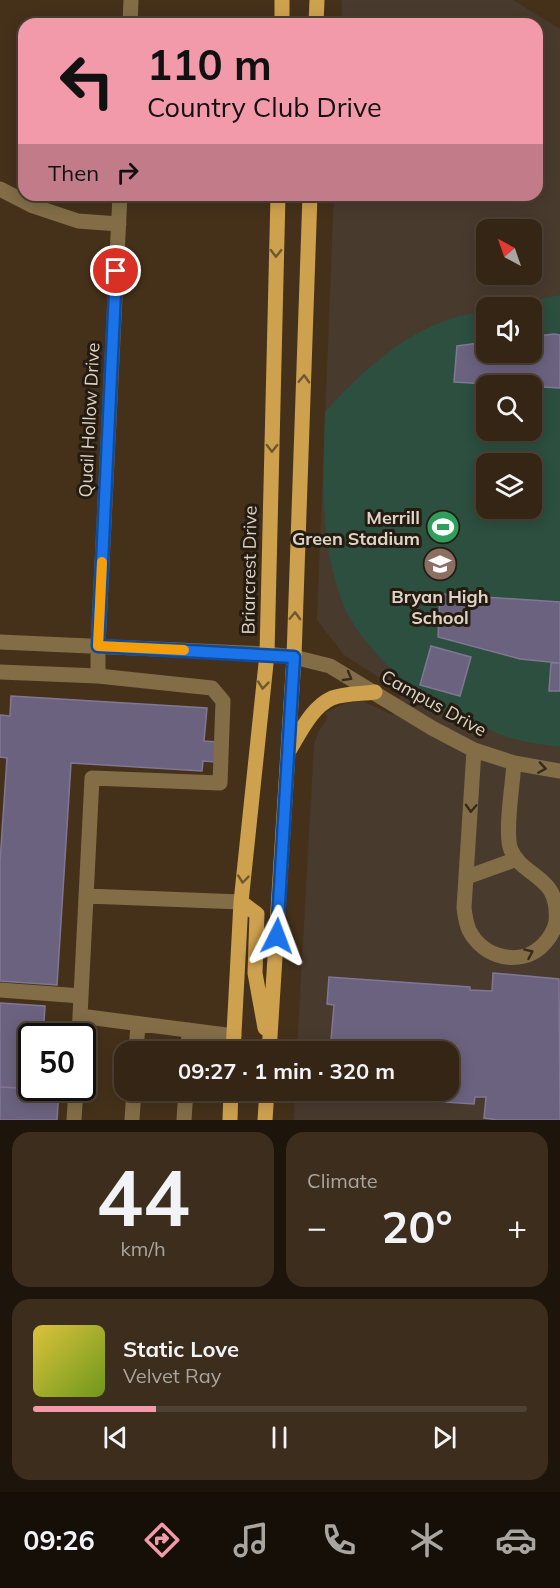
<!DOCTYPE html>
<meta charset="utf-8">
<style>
body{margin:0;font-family:Mulish,sans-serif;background:#3c2d1d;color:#f1f3f6;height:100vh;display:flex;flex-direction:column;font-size:22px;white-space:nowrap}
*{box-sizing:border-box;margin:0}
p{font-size:20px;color:#a9a5a0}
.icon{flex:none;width:33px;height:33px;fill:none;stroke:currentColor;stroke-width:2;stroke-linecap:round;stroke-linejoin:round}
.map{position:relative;height:1120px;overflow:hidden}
.panel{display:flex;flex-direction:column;gap:12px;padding:12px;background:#1d140b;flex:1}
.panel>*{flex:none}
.guide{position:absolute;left:18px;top:18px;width:525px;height:183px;border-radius:18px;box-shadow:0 3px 15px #0003,0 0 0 2px #4e4234;background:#f39aaa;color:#111;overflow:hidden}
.needle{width:39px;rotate:320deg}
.buttons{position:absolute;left:476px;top:219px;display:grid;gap:12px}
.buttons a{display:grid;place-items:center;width:66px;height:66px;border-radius:12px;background:#342514;box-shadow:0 3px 15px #0003,0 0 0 2px #4e4234;font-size:30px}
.speed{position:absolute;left:18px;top:1023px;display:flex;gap:12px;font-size:30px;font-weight:700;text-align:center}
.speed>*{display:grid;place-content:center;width:78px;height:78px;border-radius:50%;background:#342514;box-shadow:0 3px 15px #0003,0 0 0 2px #4e4234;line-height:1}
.speed .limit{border:3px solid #111;border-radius:9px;background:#fff;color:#111}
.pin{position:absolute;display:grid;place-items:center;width:51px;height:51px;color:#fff;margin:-26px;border:3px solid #fff;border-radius:50%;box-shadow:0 2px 6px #0007}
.me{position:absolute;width:66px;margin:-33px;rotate:3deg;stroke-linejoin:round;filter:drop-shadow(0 0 4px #0008)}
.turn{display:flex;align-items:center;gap:21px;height:126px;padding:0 30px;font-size:27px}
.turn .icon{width:78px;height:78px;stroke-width:2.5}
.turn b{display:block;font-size:42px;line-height:51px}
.then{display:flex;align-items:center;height:57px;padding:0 30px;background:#0003;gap:12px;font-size:22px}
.big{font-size:45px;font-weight:700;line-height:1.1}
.panel .tile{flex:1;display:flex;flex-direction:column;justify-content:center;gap:9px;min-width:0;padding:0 21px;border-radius:18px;background:#3c2d1d}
.panel .dial{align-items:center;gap:0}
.dial b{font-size:78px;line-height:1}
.song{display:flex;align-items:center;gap:18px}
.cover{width:72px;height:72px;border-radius:9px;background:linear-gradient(135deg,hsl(50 70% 55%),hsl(80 70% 35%))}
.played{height:6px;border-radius:3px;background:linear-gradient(90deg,#f39aaa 25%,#4e4234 25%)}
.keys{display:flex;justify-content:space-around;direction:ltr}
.heat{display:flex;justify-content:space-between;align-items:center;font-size:33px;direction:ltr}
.panel .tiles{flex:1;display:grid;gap:12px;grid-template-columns:1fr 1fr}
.tile:last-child{grid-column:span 2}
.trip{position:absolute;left:114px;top:1041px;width:345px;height:60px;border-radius:18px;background:#342514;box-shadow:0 3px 15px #0003,0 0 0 2px #4e4234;font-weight:700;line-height:60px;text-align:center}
.menu{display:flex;height:96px;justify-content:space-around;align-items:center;background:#150f08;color:#a9a5a0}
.menu .icon{width:42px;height:42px}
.menu .selected{color:#f39aaa}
.menu b{font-size:27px;color:#f1f3f6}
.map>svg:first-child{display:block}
</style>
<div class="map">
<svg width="560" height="1120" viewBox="0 0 560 1120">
<rect width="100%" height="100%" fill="#45311a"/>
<path fill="#493a2e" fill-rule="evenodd" d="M342 0H513L560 29V1120H294L295 1091 448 1090V1052L297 1051 314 745 318 732 328 718 325 713 346 703 362 701 393 715 402 692 344 655 317 620 334 195H537V24H341ZM486 230H531V274H486ZM486 308H531V352H486ZM486 386H531V430H486ZM486 464H531V508H486Z"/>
<path fill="#2c4f3f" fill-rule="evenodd" d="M560 295V747C545 745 530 743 515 739 505 737 495 732 485 728 440 710 406 688 374 651 362 637 351 623 344 606 319 544 323 477 325 412 360 373 400 336 450 319 461 315 474 313 486 311V352H531V308L502 307ZM486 386H531V430H486ZM486 464H531V508H486Z"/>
<path fill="#6b627f" stroke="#817795" stroke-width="1.5" d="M554 334 560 335V388L454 382 457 346 486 342V352H531V337Z
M440 594 560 602V663L520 659 438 637Z
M431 646 471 657 460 696 420 685Z
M551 663H560V691H549Z
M11 696 207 708 204 741 217 742 216 762 203 761 202 771 71 763 57 985 0 981V862L7 758 0 757V715L10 716Z
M493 973 559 979 560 1120H498L484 1118 486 1097H475L474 1104 322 1094V1090H448V1052H330L334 1005 327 1004 329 977 470 987V990L492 991Z
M0 1003 45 1006 43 1036H32V1088H59V1090L0 1087Z
M0 1087 59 1090 57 1120H0Z"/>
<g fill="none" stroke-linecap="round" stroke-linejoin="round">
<path stroke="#826d47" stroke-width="15" d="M130 24 131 0
M0 189 33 206 78 221 119 224
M0 642 267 654 294 657 330 666 432 728 474 750 514 763 560 771
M0 672 98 676 212 688 223 701 220 783 92 778 79 1036
M98 676V646L120 195
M474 750 464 908C465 916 466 923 469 930 483 958 520 967 542 946 549 939 554 932 556 922 560 874 524 879 511 850 504 834 513 783 514 763
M467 877 517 859
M87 896 241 902
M0 990 81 996
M80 1016 234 1036
M136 1052 138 1024
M188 1052 189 1030
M74 1120 76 1088
M132 1120 134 1090
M184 1120 186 1090"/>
<path stroke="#cea14f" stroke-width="15" d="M282 24V0
M316 24 317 0
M290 749C301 731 312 707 332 698 345 693 362 694 375 692
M241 902 257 914 255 973 265 1028
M233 1052 241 902 267 654 278 195
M269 1052 294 657 310 195
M230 1120 231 1090
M265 1120 267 1090"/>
</g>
<defs><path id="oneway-chevron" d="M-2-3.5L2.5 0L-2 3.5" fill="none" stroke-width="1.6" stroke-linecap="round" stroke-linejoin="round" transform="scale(1.5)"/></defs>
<g stroke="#70572d">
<use href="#oneway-chevron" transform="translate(276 253) rotate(91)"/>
<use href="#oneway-chevron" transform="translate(304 379) rotate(-88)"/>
<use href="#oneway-chevron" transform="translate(272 448) rotate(91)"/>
<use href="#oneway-chevron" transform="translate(295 616) rotate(-88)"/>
<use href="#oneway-chevron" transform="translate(263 685) rotate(96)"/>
<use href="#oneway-chevron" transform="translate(243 879) rotate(96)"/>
</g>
<g stroke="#372b1c">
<use href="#oneway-chevron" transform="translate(348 677) rotate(30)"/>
<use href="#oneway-chevron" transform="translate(542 768) rotate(9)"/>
<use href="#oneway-chevron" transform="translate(471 808) rotate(93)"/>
<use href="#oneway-chevron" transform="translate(529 953) rotate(-24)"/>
</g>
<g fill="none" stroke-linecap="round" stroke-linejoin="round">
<defs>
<path id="route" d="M116 271 98 646 294 657 277 936"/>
</defs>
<use href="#route" stroke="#114b97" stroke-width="15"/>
<use href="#route" stroke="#1a73e8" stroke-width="10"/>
<path stroke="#f59e0b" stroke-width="10" d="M102 562 98 646 184 650"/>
</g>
<defs>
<symbol id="stadium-disc" viewBox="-11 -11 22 22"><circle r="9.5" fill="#2e9e5b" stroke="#241b11"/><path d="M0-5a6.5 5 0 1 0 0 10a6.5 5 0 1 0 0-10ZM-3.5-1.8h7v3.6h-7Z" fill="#fff"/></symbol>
<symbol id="school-disc" viewBox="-11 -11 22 22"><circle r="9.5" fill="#8d6e63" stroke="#241b11"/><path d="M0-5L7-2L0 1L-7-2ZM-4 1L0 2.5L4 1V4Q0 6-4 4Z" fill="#fff"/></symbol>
</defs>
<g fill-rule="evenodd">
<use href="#stadium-disc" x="424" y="508" width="38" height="38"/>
<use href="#school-disc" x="421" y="545" width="38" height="38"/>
</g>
<g text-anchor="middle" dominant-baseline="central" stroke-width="6" stroke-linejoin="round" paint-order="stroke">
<g font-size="18" fill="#dfd3c5" stroke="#241b11">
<text transform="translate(89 420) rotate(-87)">Quail Hollow Drive</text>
<text transform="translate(249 570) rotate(-89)">Briarcrest Drive</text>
<text transform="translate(434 703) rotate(29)">Campus Drive</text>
</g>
<g font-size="18" font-weight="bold" fill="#dfd3c5" stroke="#241b11" text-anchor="end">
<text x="420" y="517">Merrill<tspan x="420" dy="21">Green Stadium</tspan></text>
<text x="440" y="596" text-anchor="middle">Bryan High<tspan x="440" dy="21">School</tspan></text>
</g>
</g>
</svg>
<div class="buttons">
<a><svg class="needle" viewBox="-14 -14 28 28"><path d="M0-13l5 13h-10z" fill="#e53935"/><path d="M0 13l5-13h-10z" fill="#a9a5a0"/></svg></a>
<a><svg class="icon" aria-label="sound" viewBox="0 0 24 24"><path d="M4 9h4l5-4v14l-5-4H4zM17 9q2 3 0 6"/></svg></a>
<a><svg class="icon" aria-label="search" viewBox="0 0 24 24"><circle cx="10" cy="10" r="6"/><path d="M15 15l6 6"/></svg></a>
<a><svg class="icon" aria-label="layers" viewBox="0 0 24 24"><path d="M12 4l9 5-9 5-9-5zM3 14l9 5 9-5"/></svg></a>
</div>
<div class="speed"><div class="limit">50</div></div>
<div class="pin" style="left:116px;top:271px;background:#d93025"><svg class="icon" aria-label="arrive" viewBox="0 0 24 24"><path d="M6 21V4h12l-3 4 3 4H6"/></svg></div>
<svg class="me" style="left:277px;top:936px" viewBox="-20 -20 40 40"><path d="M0-17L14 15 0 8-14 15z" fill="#1a73e8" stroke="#fff" stroke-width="4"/></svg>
<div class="trip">09:27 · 1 min · 320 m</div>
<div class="guide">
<div class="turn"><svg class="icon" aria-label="left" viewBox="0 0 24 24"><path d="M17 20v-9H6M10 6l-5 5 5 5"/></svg><div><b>110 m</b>Country Club Drive</div></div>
<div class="then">Then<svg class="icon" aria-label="right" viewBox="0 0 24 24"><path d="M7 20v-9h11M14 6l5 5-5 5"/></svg></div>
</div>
</div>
<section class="panel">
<div class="tiles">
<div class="tile dial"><b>44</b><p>km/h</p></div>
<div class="tile"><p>Climate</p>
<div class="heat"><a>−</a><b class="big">20°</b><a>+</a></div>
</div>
<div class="tile">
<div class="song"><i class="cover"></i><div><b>Static Love</b><p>Velvet Ray</p></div></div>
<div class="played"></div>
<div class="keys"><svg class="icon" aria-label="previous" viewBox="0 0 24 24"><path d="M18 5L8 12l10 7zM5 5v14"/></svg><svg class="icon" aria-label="pause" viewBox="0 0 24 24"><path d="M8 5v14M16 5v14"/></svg><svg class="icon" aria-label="next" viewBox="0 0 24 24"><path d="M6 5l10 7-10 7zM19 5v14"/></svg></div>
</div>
</div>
</section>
<nav class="menu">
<b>09:26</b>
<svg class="icon selected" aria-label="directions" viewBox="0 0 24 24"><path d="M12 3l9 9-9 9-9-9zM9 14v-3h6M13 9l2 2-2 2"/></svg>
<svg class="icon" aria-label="music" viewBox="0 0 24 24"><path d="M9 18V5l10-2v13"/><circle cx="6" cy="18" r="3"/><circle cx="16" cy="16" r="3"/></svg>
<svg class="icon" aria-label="phone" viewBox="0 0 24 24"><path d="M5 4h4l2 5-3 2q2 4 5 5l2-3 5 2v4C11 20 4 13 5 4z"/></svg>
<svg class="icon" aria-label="climate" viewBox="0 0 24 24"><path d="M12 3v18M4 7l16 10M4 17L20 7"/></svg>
<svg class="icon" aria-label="car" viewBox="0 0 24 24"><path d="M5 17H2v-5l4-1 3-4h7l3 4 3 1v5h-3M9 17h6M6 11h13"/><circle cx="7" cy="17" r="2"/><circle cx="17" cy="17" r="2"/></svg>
</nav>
